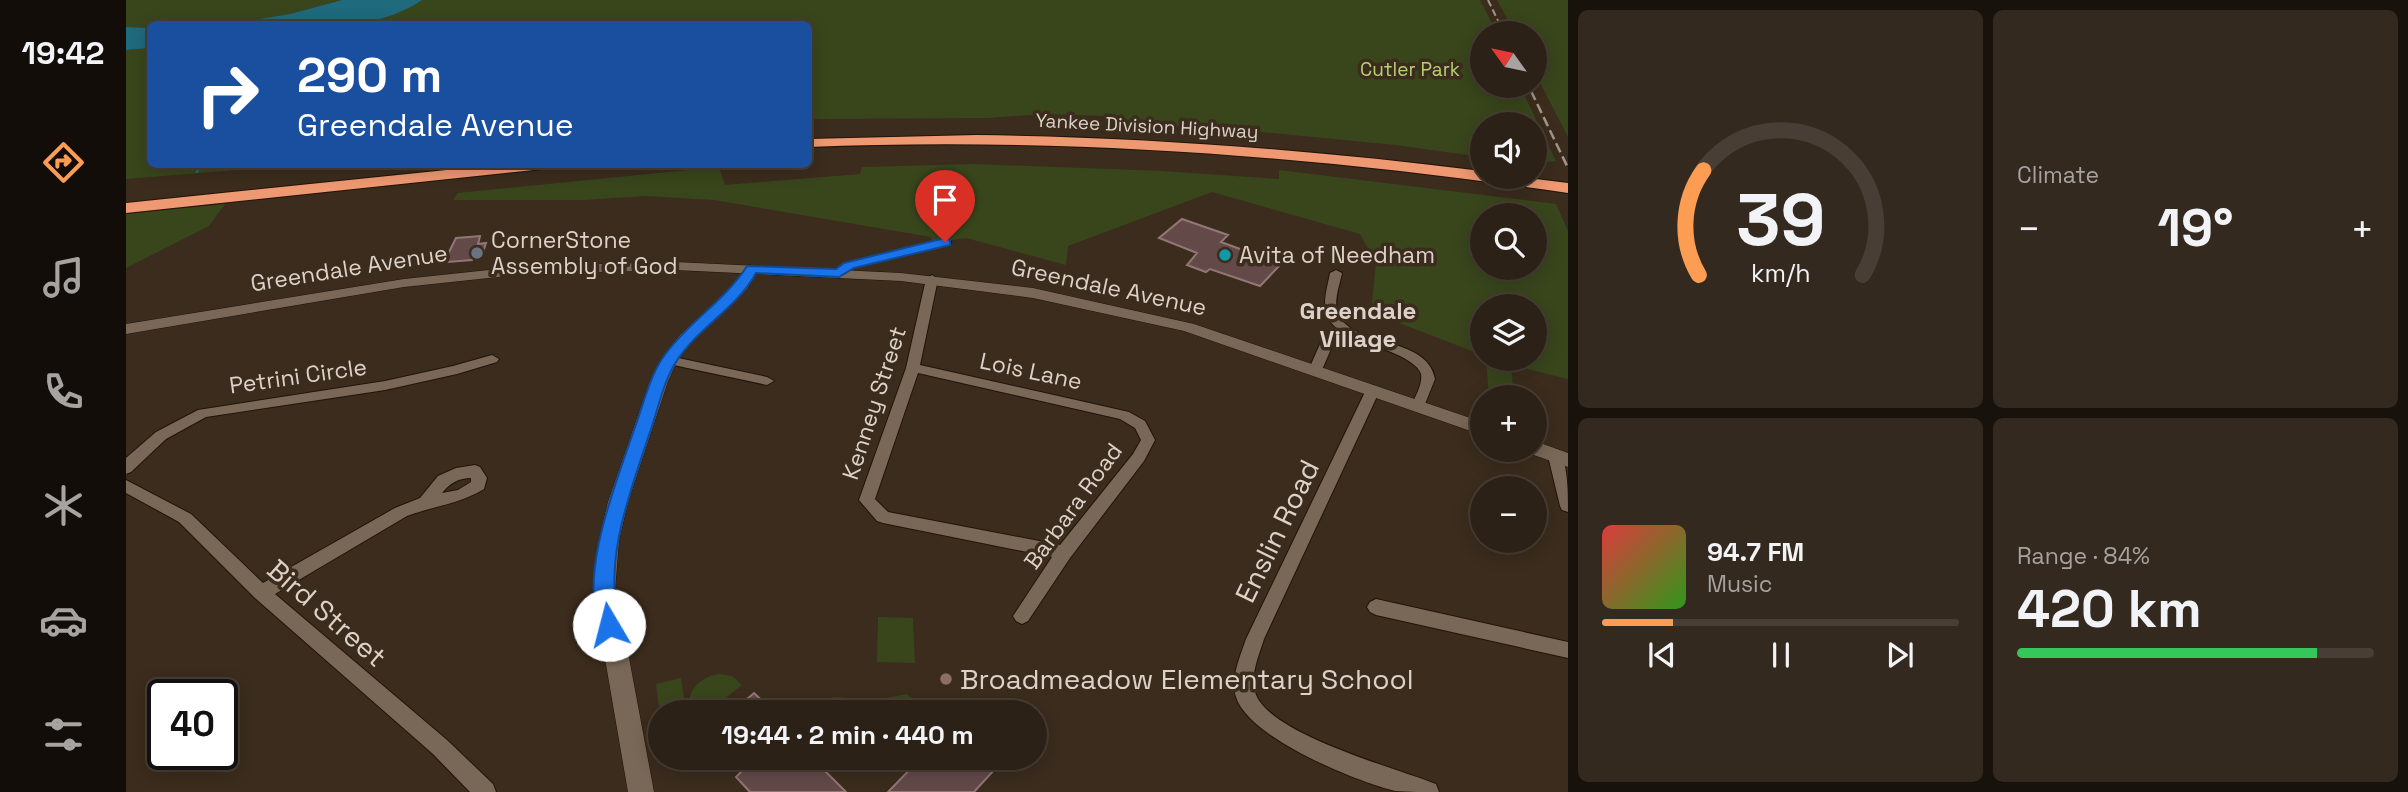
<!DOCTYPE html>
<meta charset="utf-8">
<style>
body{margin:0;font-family:"Space Grotesk",sans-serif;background:#34291f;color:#f1f3f6;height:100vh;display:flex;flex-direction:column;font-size:26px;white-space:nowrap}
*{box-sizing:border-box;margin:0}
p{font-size:23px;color:#a6a3a1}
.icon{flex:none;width:38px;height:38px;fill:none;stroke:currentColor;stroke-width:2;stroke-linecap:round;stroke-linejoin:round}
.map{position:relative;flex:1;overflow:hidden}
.panel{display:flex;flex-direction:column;gap:10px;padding:10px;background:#18120c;width:840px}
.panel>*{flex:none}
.banner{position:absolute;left:21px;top:21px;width:665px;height:147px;border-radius:10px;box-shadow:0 4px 18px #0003,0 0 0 2px #483e35;background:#1a4fa0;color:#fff;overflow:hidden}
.needle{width:46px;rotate:303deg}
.fabs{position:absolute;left:1344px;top:21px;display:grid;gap:14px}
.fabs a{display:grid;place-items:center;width:77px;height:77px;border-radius:50%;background:#2c2116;box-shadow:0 4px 18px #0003,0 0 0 2px #483e35;font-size:35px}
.speed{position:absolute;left:21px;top:679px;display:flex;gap:14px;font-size:35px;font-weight:700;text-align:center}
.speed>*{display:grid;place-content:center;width:91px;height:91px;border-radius:50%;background:#2c2116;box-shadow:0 4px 18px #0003,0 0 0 2px #483e35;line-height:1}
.speed .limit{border:4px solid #111;border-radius:10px;background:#fff;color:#111}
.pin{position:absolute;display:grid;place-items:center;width:60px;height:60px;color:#fff;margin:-72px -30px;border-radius:50% 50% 50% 0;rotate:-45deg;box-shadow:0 0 7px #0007}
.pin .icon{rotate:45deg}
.me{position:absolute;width:77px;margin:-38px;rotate:352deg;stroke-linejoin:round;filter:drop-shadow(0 0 5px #0008)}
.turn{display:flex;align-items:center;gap:24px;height:147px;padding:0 35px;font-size:32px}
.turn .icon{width:91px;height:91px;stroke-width:2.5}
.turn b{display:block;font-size:49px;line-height:60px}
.big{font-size:52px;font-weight:700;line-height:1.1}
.panel .tile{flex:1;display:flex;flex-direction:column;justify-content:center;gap:10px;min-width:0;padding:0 24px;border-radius:10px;background:#34291f}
.panel .dial{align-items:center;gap:0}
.dial svg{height:182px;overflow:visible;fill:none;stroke:#483e35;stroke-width:7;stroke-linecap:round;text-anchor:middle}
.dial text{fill:#f1f3f6;stroke:none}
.song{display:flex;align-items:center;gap:21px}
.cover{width:84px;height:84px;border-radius:10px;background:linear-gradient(135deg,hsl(0 70% 55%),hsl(110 70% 35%))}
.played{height:7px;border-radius:4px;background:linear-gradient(90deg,#fc9d53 20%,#483e35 20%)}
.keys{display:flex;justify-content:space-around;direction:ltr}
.heat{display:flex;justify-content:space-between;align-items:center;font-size:38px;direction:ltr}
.charge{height:10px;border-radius:5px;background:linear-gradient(90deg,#34c759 84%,#483e35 0)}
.panel .tiles{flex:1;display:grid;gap:10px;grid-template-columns:repeat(2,1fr)}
.trip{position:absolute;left:522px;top:700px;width:399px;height:70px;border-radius:35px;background:#2c2116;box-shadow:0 4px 18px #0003,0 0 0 2px #483e35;font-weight:700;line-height:70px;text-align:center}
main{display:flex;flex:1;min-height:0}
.tab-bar{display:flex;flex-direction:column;width:126px;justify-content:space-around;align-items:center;background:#120d09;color:#a6a3a1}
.tab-bar .icon{width:49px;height:49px}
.tab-bar .current{color:#fc9d53}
.tab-bar b{font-size:32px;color:#f1f3f6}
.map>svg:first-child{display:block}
</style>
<main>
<nav class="tab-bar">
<b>19:42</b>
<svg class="icon current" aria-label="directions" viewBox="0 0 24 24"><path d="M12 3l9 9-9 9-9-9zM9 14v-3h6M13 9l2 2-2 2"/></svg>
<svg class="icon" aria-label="music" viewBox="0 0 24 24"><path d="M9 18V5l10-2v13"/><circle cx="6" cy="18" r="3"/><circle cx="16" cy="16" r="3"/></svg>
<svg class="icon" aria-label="phone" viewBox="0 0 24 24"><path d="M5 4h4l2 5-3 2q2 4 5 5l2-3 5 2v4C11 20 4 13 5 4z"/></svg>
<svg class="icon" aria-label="climate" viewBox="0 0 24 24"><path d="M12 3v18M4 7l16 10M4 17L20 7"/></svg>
<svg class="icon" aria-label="car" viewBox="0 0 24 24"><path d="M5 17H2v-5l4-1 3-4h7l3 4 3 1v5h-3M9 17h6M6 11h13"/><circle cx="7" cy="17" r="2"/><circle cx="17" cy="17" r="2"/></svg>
<svg class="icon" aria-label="filters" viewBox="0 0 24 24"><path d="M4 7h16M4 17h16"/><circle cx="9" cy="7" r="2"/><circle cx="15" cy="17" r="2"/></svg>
</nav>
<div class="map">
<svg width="1442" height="792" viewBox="0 0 1442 792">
<rect width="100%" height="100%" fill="#3b2c1d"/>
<path fill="#39461c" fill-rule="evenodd" d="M0 0H216L164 14 101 24H24V28L0 27Z
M296 0H1354L1371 33H1356V86H1394L1430 161 1409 164V124H1356V157L1269 145 1074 126 1010 125 977 116 918 114 862 118 683 119 682 24H216L268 14Z
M1371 0H1442V137L1409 73V33H1389Z
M19 48H24V164L172 165 0 179V50Z
M847 164 1036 171 1153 179V170L1430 204 1442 231V379L1385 365 1388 397H1363L1360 359H1409V306H1356V355L1245 312 1250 263 1234 234 1086 192 942 246 940 265 840 238 807 243 805 237 588 200 519 196 458 200H327L332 193 593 167 599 185 734 174 736 167ZM1356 215H1409V268H1356Z
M99 204 83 226 0 268V214Z
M752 617 787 618 789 663 751 662Z
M593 674 606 676 616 685 582 712H564C559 692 573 677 593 674Z
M555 678 560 712H534V716L530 684Z
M781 694 801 712H690L707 697 750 700Z"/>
<path fill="#1f6a7d" d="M216 0H296C242 37 162 25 100 24L164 14Z
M0 27 24 28V48L0 50Z"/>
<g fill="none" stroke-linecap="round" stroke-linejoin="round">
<path stroke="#1f6a7d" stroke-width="2.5" d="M71 172 73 167"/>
</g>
<path fill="#634a49" stroke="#927775" stroke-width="2" d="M1056 219 1102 235 1095 242 1155 264 1134 286 1084 269 1080 272 1061 265 1071 253 1033 238Z
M354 236 352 244 360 243 356 255 348 256 346 260 322 262 323 258H320L330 238Z
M628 693 648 712H606Z
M605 758H686L720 792H624L610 777 616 771Z
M795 758H879L848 792H762Z"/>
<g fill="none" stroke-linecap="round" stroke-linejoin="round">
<defs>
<path id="minor" d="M819 239 825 242 823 244 727 268 713 276 707 273 719 264Z
M1210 270 1216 273C1214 284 1208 299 1211 311 1223 349 1301 334 1309 379L1297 409 1292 411 1285 406C1289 397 1297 384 1295 374 1290 356 1237 343 1220 335L1205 349 1195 372 1190 373 1183 369 1194 344 1212 329C1192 314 1200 294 1204 273Z
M806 275 812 279 794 365 1003 412 1019 421 1029 440 1018 461 944 558 902 621 896 624 890 621 887 616 926 557 757 523 751 521 733 500 780 368 800 279ZM792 373 994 419 1009 428 1015 440 1007 454 934 545 762 512 749 499Z
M366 355 373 359 371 362 331 374 259 390 80 417 40 439 5 472 0 474V458L30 432 72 410 259 381 327 366Z
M543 356 641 377 648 381 641 385 538 363 536 360 538 357Z
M1247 385 1254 390 1138 639C1133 655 1124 675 1129 692 1141 734 1270 768 1310 784L1313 792C1299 792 1283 792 1269 791 1229 781 1123 738 1110 697 1104 678 1114 657 1120 639L1240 390Z
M1430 451 1435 452C1442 471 1442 492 1442 512L1436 510 1434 506 1422 456 1425 452Z
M349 465 354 467 361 478 358 489C334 504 307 506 281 516L149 594 321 740 367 784 370 792H344L307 754 129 598 53 522 0 493V480L65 514 137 583 269 508 294 498 312 476 330 468ZM345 478V482L332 490 316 493C324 483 333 478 345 478Z
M1250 599 1442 642V658L1250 615 1244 612 1241 607 1244 602Z"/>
<path id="tertiary" d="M625 265 632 269 621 289 566 341 551 361 542 381 502 502 493 540 488 603 501 647 528 792H502L477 647 466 603 473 540 482 502 524 381 535 360 554 335 610 284 620 266Z"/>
<path id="secondary" d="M549 262 775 273 907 288 1068 324 1356 422V435L1058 331 907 298 775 281 549 270 400 274 278 287 0 334V324L278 279 400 266Z
M1409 441 1442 453V467L1402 453 1401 450H1409Z"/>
<path id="motorway" d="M851 135C1020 137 1188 150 1356 171V177H1395L1442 183V193C1189 156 940 137 682 147V139Z
M379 164H433L426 168 0 213V203Z"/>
</defs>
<use href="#minor" stroke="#221406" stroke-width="2"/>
<use href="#tertiary" stroke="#221406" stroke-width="1"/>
<use href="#secondary" stroke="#221406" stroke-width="1"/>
<use href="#motorway" stroke="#221406" stroke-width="2"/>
<use href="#minor" fill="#796857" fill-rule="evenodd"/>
<use href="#tertiary" fill="#796857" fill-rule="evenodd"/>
<use href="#secondary" fill="#796857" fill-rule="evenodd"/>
<use href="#motorway" fill="#ef9972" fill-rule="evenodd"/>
<path stroke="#a2968b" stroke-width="2" stroke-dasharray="7 3.5" stroke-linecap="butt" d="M1362 0 1378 33
M1403 86 1406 93"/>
<path stroke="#a2968b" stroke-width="2.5" stroke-dasharray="10 4.5" stroke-linecap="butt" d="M1405 91 1442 168"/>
</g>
<path fill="#1a73e8" stroke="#114b97" stroke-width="2" d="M819 238 824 240V245L728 268 713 277 630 273C611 308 573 327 552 359 538 379 533 406 525 429 505 490 476 560 494 625L491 632 483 634 476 632C450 579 490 483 508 430 517 406 523 377 538 356 562 322 599 301 621 266L710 269 718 263Z"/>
<circle fill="#6b7280" stroke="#3b2c1d" stroke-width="2.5" cx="351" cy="253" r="7"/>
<circle fill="#0f9aa8" stroke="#3b2c1d" stroke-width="2.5" cx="1099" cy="255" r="7"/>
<circle fill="#8d6e63" stroke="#3b2c1d" stroke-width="2.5" cx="820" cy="679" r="7"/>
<g text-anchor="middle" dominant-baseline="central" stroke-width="7" stroke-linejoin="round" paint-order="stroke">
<g font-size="19" fill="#b5d374" stroke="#3b2c1d">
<text x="1284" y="69">Cutler Park</text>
</g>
<g font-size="19" fill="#dcd2c9" stroke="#3b2c1d">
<text transform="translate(1021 126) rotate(3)">Yankee Division Highway</text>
</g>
<g font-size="23" fill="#dcd2c9" stroke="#3b2c1d" text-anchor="start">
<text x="365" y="240">CornerStone<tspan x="365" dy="26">Assembly of God</tspan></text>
<text x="1113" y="255">Avita of Needham</text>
</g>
<g font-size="23" fill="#dcd2c9" stroke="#3b2c1d">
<text transform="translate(223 268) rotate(-9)">Greendale Avenue</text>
<text transform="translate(983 287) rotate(12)">Greendale Avenue</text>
<text transform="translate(905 371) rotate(12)">Lois Lane</text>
<text transform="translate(172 376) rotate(-8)">Petrini Circle</text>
<text transform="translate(748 403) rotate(-72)">Kenney Street</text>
<text transform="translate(947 506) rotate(-54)">Barbara Road</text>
</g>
<g font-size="24" font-weight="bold" fill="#dcd2c9" stroke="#3b2c1d">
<text x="1232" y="310">Greendale<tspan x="1232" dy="28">Village</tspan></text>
</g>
<g font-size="28" fill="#dcd2c9" stroke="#3b2c1d">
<text transform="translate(1151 531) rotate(-64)">Enslin Road</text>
<text transform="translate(201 613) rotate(41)">Bird Street</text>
</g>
<g font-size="28" fill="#dcd2c9" stroke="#3b2c1d" text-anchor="start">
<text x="834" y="679">Broadmeadow Elementary School</text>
</g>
</g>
</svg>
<div class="fabs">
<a><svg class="needle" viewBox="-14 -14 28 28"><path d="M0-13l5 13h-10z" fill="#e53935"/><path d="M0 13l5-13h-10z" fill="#a6a3a1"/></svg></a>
<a><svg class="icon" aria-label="sound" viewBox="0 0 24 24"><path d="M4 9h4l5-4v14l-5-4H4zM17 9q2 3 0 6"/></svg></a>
<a><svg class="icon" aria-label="search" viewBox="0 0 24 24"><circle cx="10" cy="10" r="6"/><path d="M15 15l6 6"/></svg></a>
<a><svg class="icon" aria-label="layers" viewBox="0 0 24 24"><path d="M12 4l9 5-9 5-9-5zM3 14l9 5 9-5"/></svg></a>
<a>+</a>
<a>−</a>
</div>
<div class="speed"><div class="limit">40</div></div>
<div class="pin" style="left:819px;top:242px;background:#d93025"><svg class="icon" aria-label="arrive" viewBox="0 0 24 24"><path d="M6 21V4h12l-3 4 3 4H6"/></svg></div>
<svg class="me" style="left:483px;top:625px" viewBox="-20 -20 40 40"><circle r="19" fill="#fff"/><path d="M0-13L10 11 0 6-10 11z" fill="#1a73e8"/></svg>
<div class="trip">19:44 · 2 min · 440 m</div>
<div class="banner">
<div class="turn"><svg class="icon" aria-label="right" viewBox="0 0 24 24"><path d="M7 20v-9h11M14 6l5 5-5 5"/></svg><div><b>290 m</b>Greendale Avenue</div></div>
</div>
</div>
<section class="panel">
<div class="tiles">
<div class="tile dial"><svg viewBox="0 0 100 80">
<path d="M14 69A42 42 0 1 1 86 69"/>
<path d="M14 69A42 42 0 0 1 16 23" stroke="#fc9d53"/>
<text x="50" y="56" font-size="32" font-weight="700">39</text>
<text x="50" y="72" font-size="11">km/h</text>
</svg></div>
<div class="tile"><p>Climate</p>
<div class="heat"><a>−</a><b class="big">19°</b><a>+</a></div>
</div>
<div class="tile">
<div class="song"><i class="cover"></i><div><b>94.7 FM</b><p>Music</p></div></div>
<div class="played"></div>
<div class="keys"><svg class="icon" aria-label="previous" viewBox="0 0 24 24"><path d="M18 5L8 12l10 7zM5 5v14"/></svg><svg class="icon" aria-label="pause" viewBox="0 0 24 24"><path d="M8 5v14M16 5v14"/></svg><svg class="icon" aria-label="next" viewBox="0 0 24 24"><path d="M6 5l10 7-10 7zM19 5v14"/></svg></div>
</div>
<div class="tile"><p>Range · 84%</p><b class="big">420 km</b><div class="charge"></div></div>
</div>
</section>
</main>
